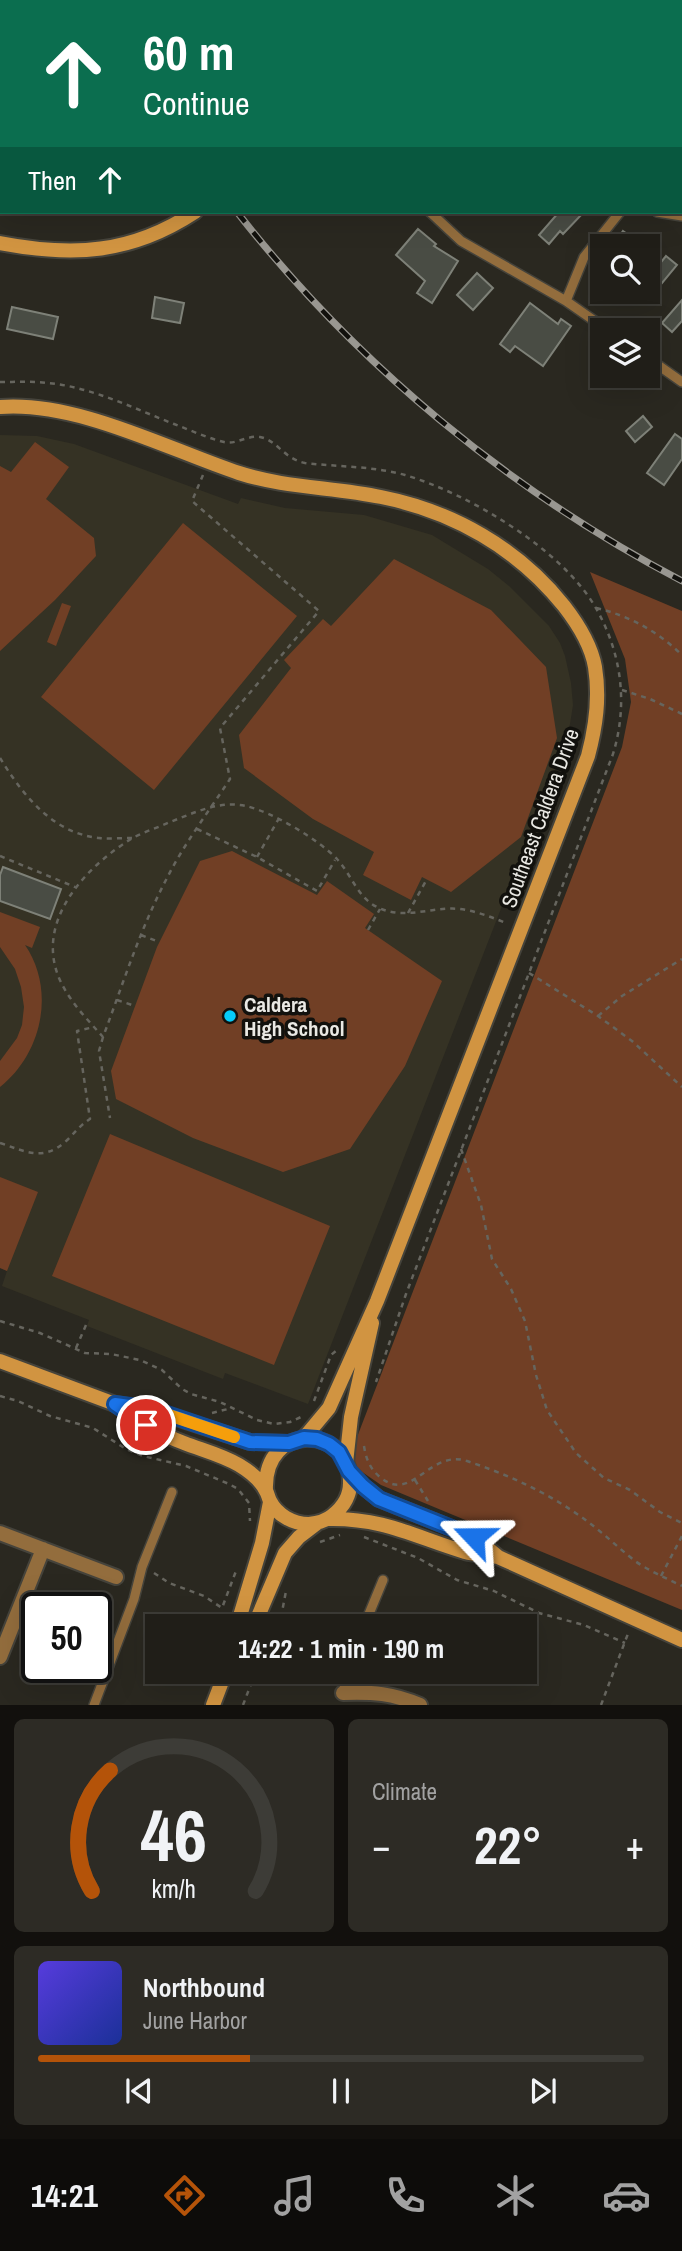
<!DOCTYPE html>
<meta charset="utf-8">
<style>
body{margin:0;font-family:"Archivo Narrow",sans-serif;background:#2d2b25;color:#f1f3f6;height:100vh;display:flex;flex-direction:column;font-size:26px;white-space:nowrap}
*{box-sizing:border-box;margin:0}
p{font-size:23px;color:#a2a2a2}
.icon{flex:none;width:38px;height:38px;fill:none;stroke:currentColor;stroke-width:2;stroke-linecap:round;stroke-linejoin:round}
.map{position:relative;height:1705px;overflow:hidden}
.sheet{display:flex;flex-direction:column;gap:14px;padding:14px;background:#12100d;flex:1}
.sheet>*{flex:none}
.top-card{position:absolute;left:0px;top:0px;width:682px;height:214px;box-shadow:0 7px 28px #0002,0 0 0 2px #3d3c37;background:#0b6e4f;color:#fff;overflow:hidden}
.buttons{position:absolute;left:590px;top:234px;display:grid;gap:14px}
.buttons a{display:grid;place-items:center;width:70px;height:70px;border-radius:0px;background:#201e18;box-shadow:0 7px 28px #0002,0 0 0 2px #3d3c37;font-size:35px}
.speed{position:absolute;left:21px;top:1592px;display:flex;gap:14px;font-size:35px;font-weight:700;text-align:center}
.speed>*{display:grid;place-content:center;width:91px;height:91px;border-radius:50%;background:#201e18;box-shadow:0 7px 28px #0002,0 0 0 2px #3d3c37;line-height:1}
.speed .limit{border:4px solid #111;border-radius:10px;background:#fff;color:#111}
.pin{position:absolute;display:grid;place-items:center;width:60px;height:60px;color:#fff;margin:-30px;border:4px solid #fff;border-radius:50%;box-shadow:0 2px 7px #0007}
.me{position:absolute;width:77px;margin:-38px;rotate:293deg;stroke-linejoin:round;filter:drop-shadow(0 0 5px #0008)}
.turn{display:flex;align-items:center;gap:24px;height:147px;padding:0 28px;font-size:32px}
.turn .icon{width:91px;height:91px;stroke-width:2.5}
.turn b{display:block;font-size:49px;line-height:60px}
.then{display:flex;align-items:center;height:66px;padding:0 28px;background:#0003;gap:14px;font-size:26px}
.big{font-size:52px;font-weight:800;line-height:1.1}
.sheet .tile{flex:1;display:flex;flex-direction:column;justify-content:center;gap:10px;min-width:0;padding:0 24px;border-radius:10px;background:#2d2b25}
.sheet .dial{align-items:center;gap:0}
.dial svg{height:182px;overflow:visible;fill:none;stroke:#3d3c37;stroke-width:7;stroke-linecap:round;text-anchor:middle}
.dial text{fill:#f1f3f6;stroke:none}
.song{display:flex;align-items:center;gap:21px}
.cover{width:84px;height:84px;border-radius:10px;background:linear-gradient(135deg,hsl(250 70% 55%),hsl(230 70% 35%))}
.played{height:7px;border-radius:4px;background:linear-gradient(90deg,#b45309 35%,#3d3c37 35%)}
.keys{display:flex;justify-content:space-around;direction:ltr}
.heat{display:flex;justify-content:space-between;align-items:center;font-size:38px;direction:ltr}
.sheet .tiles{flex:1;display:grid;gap:14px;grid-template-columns:1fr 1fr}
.tile:last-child{grid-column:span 2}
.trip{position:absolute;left:145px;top:1614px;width:392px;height:70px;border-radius:0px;background:#201e18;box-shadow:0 7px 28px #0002,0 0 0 2px #3d3c37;font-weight:800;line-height:70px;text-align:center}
.tabs{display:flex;height:112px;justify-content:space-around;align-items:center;background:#0d0c0a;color:#a2a2a2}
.tabs .icon{width:49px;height:49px}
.tabs .current{color:#b45309}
.tabs b{font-size:32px;color:#f1f3f6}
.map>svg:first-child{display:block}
</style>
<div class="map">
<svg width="682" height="1705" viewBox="0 0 682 1705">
<rect width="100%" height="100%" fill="#2a2820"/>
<path fill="#353224" d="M0 435 37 436 74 444 238 504 241 498 285 508 364 515 432 535 488 569 509 586 549 626 560 643 565 656 571 683 573 705 570 724 564 747 308 1404 225 1373 223 1379 87 1326 89 1320 2 1286 7 1271 0 1268Z"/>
<path fill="#713f25" d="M35 442 69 467 46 499 94 538 96 556 55 600 0 651V466L11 472Z
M183 523 297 616 154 790 41 697Z
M394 559 491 610 546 667 557 738 521 837 451 892 422 877 411 900 363 875 374 852 313 819 244 768 239 735 291 668 284 660 323 619 331 626Z
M590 572 682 611V1610L381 1485 352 1465 349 1458 622 747 631 702 625 659Z
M62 603 71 606 56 646 47 642Z
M232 851 317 895 327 881 374 914 365 928 442 981 405 1066 350 1149 283 1172 193 1138 116 1099 111 1071 157 947 200 861Z
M0 912 40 927 32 948 25 945C56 990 42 1054 0 1087V1061L17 1038 22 1025 24 1007 21 987 15 969 0 947Z
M110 1134 330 1226 274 1365 52 1276Z
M0 1177 38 1192 7 1271 0 1268Z"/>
<path fill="#494c44" stroke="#7e8178" stroke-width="2" d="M559 212H584L563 234 560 231 549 244 539 235Z
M418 229 436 244 434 246 458 261 432 303 417 293 425 281 396 255Z
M623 231 646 247H612Z
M666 256 677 265 648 300V278Z
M477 273 493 288 473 310 457 295Z
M155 297 184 303 180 323 152 318Z
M682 300V321L672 332 662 323Z
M530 303 558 324 561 319 571 326 543 366 515 346 510 352 500 344Z
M12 307 58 317 53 339 7 329Z
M643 416 652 427 635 442 626 431Z
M675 434 682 439V459L664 485 647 473Z
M3 867 61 889 50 919 0 901V875Z"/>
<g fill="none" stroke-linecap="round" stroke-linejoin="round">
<defs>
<path id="lane" d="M668 2 670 0
M430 212 461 241 566 301 609 331
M657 212 682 216
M566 301 584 257 620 212
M648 358 682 382
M364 1626 383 1580
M343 1693 348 1671
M94 1705 134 1599 142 1567 172 1492"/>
<path id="street" d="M0 1533 116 1577
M0 1657 43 1549
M343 1693C373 1692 392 1693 420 1705"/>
<path id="secondary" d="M466 2 469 0
M0 243C73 257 131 254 195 212
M0 407C77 401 167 449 239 473 285 488 334 487 381 497 452 511 518 548 564 606 578 624 591 644 595 667 600 698 596 726 588 756L377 1301 329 1408 304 1438
M0 1361 115 1404 152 1410 250 1442 289 1443
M115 1404C137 1419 159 1434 184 1443 202 1450 222 1455 239 1465 249 1471 261 1481 266 1491 268 1494 268 1497 270 1501 277 1515 293 1524 309 1524 318 1523 326 1521 333 1515 343 1507 350 1496 350 1483 352 1426 263 1420 266 1490
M346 1463 351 1417 372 1323
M349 1471 363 1486 379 1499 474 1537 497 1556
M329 1519C384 1518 415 1537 465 1552 476 1555 487 1555 498 1557L682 1640
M237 1626 262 1543 270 1502
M254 1626 285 1553 299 1537 316 1524
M213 1705 226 1671"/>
</defs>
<use href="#lane" stroke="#45433b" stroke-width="12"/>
<use href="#street" stroke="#45433b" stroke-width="18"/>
<use href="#secondary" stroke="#45433b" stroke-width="18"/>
<path stroke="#66655e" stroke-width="2.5" stroke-dasharray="5 5" stroke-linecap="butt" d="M0 382C16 382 32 381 48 383 91 387 133 408 174 424 190 430 207 438 224 442 236 445 247 435 260 437 277 440 284 459 305 463 339 467 373 466 405 475 469 494 564 550 597 610 622 655 628 705 613 754L406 1294 376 1382
M203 475 192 501 319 611 220 728 230 779C209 811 184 844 167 878 140 929 123 984 103 1037 87 1019 69 1001 59 978 35 920 86 867 131 839 143 832 157 828 170 822 194 813 219 800 246 806 272 812 318 839 337 859 351 874 358 898 377 907 404 921 432 906 460 909 476 911 491 917 506 923
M596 608C630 616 657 631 682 655
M622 690 650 699 682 714
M0 758C23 795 52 833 99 838 109 839 121 838 132 838
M197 829 257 857 317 891 335 860
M0 856 75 887
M257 857 278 820
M408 913 427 879
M368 930 380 909
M141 935 159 942
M529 973 598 1016 632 1041 682 1087
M117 1000 135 1006
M598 1016 622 996 682 959
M103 1037 99 1051 110 1118
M0 1143C25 1151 42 1162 65 1142 74 1134 80 1125 90 1119L77 1031 94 1027
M461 1149 481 1205 492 1259 511 1289 525 1321 536 1375 547 1410 576 1453 604 1478 630 1490 660 1512 682 1523
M0 1321 40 1333 85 1353 111 1354 140 1360 162 1370 182 1389 191 1394 220 1402 257 1420 274 1424 290 1422 301 1417
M76 1348 86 1325
M0 1396 18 1401 50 1416 93 1428 126 1449 143 1456 186 1466 229 1484 238 1489 249 1503 250 1521
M314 1401 331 1355 337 1350
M212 1413 232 1408
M364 1446C366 1459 370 1469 381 1478 413 1503 429 1449 467 1461 506 1474 544 1491 577 1514 598 1528 615 1545 635 1561 649 1571 666 1578 682 1586
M415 1480 428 1501
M364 1537 418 1558 457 1580 494 1591 539 1613 584 1625 625 1643
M320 1542 340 1535
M154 1573 169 1583 204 1596 222 1608 236 1571
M661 1576 682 1536
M275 1626 282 1612 286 1591
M318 1671 332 1684
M243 1705 256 1671
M601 1705 629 1631"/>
<use href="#lane" stroke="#936d3d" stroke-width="9"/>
<use href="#street" stroke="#936d3d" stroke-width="14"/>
<use href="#secondary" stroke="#d19441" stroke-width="14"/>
<defs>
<path id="rail" d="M100 0 101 2
M237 212C357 365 510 491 682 581"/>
</defs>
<use href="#rail" stroke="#999791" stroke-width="7"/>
<use href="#rail" stroke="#12110d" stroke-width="4.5" stroke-dasharray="13" stroke-linecap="butt"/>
</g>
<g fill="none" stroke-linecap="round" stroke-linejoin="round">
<defs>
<path id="route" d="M146 1425 115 1404 152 1409 250 1442 289 1443 304 1438 317 1439 329 1444 339 1452 349 1471 363 1486 379 1499 474 1537"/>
</defs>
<use href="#route" stroke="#114b97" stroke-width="18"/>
<use href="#route" stroke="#1a73e8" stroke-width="12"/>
<path stroke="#f59e0b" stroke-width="12" d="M151 1409 234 1437"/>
</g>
<circle fill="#06cbf9" stroke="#12110d" stroke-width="2.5" cx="230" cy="1016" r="7"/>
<g text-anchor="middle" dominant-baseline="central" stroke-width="7" stroke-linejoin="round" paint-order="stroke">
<g font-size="21" fill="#eae9e4" stroke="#12110d">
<text transform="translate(540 818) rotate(-70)">Southeast Caldera Drive</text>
</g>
<g font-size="21" font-weight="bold" fill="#eae9e4" stroke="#12110d" text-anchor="start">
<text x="244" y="1004">Caldera<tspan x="244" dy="24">High School</tspan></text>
</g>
</g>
</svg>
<div class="buttons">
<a><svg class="icon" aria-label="search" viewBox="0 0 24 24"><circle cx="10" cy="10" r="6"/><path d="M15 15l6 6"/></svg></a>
<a><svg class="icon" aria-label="layers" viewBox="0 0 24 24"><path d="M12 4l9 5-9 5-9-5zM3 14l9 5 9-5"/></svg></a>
</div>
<div class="speed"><div class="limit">50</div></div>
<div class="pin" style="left:146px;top:1425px;background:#d93025"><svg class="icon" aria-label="arrive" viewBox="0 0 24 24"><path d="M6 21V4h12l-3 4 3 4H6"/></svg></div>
<svg class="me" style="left:474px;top:1537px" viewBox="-20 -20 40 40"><path d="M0-17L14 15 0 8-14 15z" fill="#1a73e8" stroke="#fff" stroke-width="4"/></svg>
<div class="trip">14:22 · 1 min · 190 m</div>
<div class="top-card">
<div class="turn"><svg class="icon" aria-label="ahead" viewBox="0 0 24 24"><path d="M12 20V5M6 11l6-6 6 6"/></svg><div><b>60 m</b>Continue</div></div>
<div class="then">Then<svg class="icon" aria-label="ahead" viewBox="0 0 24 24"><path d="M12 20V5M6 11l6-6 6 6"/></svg></div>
</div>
</div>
<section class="sheet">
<div class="tiles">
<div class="tile dial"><svg viewBox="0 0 100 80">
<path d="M14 69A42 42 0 1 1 86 69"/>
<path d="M14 69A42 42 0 0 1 22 16" stroke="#b45309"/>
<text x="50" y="56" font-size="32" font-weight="700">46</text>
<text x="50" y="72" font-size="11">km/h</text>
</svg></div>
<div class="tile"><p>Climate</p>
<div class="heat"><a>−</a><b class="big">22°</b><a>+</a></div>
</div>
<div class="tile">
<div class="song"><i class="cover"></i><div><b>Northbound</b><p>June Harbor</p></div></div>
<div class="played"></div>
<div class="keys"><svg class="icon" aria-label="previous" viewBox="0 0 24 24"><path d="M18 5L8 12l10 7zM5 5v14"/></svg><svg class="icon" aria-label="pause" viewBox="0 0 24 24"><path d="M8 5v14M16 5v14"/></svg><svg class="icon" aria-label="next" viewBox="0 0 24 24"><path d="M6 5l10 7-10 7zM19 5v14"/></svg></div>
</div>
</div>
</section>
<nav class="tabs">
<b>14:21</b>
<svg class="icon current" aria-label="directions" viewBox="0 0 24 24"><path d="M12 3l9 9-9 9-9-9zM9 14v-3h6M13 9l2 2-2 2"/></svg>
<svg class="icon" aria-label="music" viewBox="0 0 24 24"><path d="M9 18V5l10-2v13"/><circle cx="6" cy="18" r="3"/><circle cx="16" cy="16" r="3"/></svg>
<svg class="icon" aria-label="phone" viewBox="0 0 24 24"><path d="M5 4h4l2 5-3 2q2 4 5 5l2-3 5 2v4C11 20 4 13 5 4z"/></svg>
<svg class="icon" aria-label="climate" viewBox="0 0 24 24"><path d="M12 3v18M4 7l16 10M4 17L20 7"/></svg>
<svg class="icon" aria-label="car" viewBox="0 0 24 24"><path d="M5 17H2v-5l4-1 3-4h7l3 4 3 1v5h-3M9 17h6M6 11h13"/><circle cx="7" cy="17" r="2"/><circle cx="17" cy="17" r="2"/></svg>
</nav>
